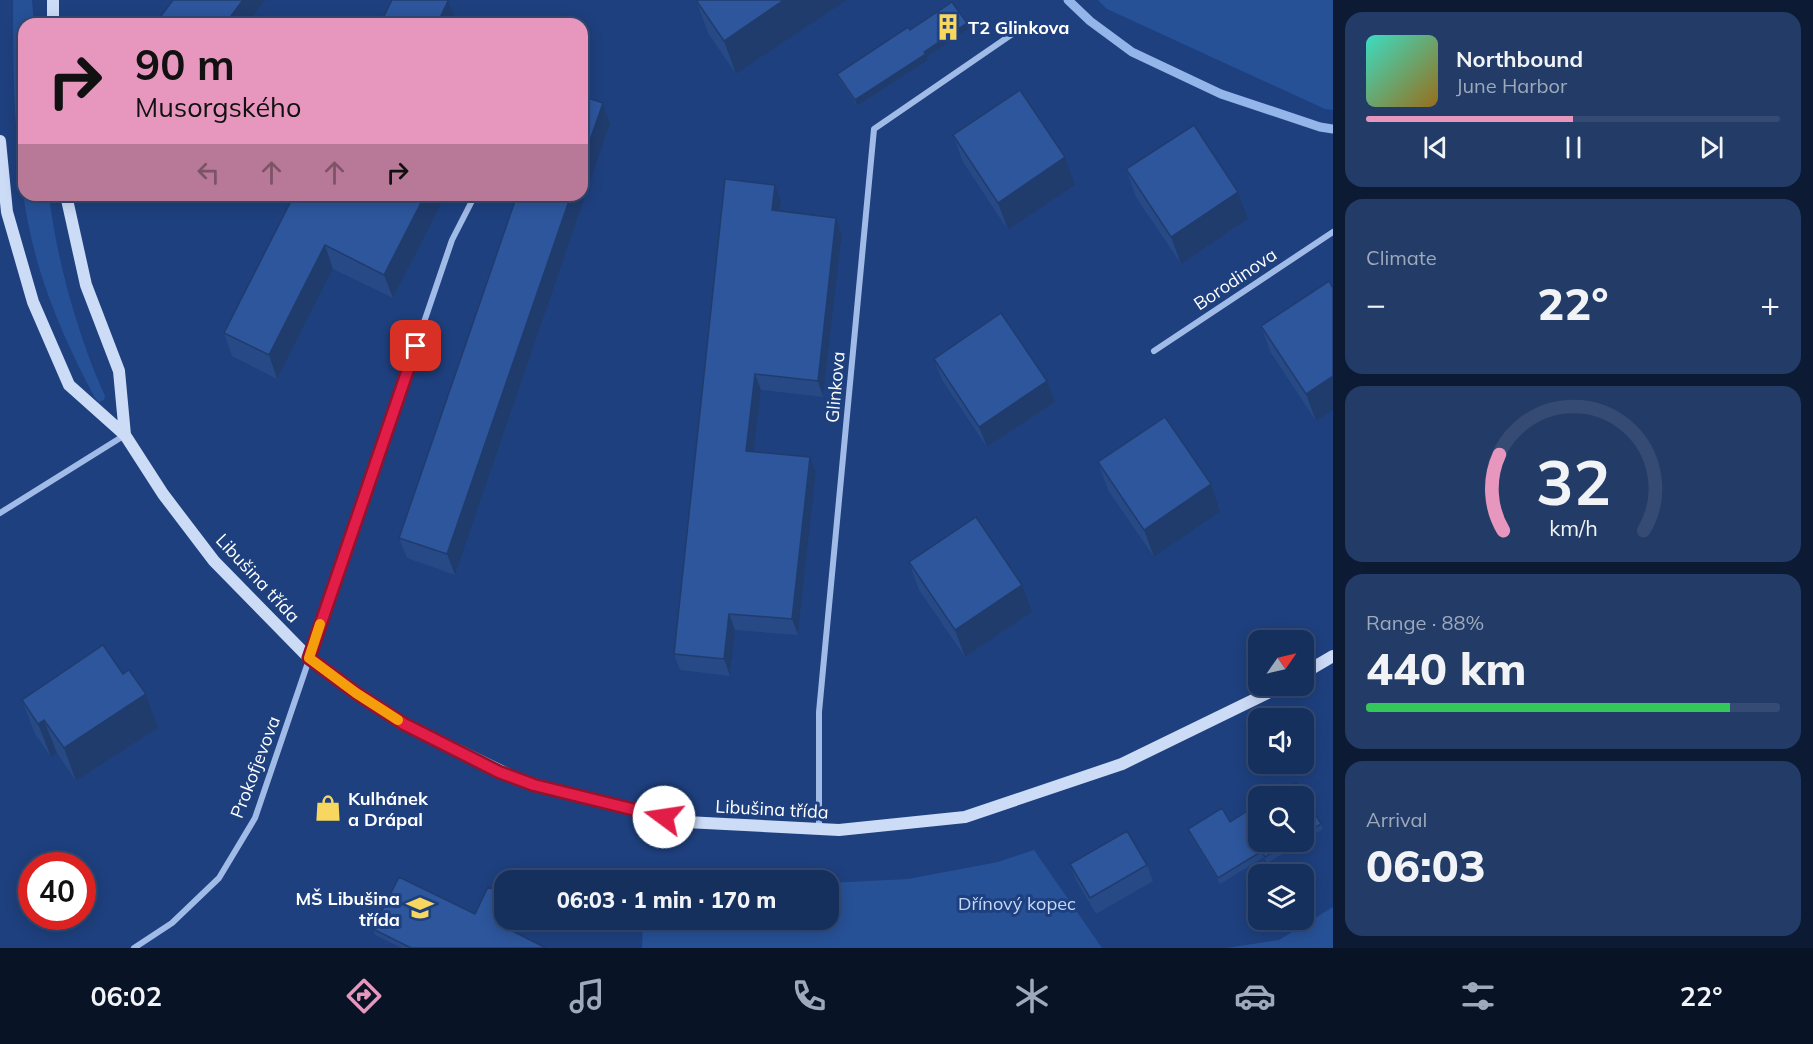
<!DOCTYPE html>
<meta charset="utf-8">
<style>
body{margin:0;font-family:Mulish,sans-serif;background:#233c67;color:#f1f3f6;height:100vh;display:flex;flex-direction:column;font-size:22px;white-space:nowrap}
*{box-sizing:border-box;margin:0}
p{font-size:20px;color:#9ea9bc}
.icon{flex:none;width:33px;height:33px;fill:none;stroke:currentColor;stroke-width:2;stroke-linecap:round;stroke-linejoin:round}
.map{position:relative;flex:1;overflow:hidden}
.details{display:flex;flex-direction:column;gap:12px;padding:12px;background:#0c1a34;width:480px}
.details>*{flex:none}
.banner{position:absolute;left:18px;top:18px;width:570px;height:183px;border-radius:18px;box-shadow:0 3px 15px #0003,0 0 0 2px #354b73;background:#e797bd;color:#111;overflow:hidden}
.needle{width:39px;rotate:56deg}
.buttons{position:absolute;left:1248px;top:630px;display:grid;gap:12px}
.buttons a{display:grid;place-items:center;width:66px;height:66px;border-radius:12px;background:#16305e;box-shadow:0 3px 15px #0003,0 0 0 2px #354b73;font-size:30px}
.speed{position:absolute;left:18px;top:852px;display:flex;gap:12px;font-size:30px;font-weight:700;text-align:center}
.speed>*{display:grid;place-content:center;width:78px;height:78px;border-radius:50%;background:#16305e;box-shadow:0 3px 15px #0003,0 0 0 2px #354b73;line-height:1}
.speed .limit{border:9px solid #d22;background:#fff;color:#111}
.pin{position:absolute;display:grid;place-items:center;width:51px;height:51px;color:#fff;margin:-26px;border-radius:12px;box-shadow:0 3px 9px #0006}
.me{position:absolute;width:66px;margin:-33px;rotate:284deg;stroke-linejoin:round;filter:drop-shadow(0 0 4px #0008)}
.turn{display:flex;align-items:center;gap:21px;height:126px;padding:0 18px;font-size:27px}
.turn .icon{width:78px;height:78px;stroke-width:2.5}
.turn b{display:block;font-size:42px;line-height:51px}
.lanes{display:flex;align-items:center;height:57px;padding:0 18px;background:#0003;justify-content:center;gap:30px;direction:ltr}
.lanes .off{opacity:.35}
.big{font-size:45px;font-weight:800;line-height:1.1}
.details .widget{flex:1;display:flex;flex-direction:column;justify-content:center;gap:9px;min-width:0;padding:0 21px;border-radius:18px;background:#233c67}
.details .dial{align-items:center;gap:0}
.dial svg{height:156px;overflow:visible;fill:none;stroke:#354b73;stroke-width:7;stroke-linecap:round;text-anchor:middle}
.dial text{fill:#f1f3f6;stroke:none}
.song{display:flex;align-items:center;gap:18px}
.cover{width:72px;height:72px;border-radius:9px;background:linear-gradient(135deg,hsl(170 70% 55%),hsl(40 70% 35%))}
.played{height:6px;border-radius:3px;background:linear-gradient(90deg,#e797bd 50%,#354b73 50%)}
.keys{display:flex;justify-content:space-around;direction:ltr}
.heat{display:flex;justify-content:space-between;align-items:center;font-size:33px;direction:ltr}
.charge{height:9px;border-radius:4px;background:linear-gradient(90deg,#34c759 88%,#354b73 0)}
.trip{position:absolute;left:494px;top:870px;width:345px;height:60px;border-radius:18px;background:#16305e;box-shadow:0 3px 15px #0003,0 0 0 2px #354b73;font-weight:800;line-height:60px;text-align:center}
.menu{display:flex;height:96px;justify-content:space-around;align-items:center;background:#091326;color:#9ea9bc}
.menu .icon{width:42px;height:42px}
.menu .on{color:#e797bd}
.menu b{font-size:27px;color:#f1f3f6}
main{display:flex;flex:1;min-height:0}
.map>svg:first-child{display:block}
</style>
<main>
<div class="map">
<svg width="1333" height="948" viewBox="0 0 1333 948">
<rect width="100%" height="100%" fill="#1e407e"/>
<path fill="#275197" d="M13 0H32L34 24H24V195H49C56 258 79 339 105 396L104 400 99 402 95 398C72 355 52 311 38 264 14 179 13 88 13 0Z
M1098 0H1333V110L1325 109 1107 9Z
M1034 850 1102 948H642L643 920H828V883L908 879 998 862Z
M1333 907V948H1226L1279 940Z"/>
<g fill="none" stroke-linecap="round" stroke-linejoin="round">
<path stroke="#94b5ea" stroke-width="9" d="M1068 0 1090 21 1132 52 1221 94 1320 127 1333 129"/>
<path stroke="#a1bbe8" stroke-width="6" d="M1154 351 1333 232
M0 513 125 435
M819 829V712L874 129 1024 26
M134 948 172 923 219 878 255 818 452 240 475 195"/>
<path stroke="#ccdbf6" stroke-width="12" d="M53 24V0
M0 141 7 212 33 302 69 385 125 435 163 494 214 561 309 658 356 693 404 724 522 781 686 822 839 830 965 817 1122 764 1282 686
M66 195 86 285 119 371 125 435
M1304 673 1333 656"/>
</g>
<path fill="#274a86" d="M696 0H847L736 74 708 33Z
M161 16 247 24H164Z
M969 29 927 57 928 60 857 106 839 79 837 74 910 30Z
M610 124 455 575 407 558 399 538Z
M953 135 1065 157 1075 185 1008 230 963 162Z
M1126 169 1248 219 1181 264 1136 197Z
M775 185 781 201 780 211 836 218 842 234 823 397 761 390 754 451 816 473 798 635 735 630 730 676 680 670 674 654Z
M294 195H446L393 298 333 269 277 379 232 356 224 333Z
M1329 281 1316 421 1271 353 1261 326Z
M934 359 1047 381 1055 402 987 447 942 380Z
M1098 462 1220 512 1154 557 1108 490Z
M909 562 1032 612 965 657 919 590Z
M123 674 146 694 158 728 76 781 57 753 51 757 35 734 22 700Z
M1304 796 1321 824 1323 829 1304 841Z
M1230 822 1258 842H1303L1267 863 1264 857 1220 884 1190 834 1188 829Z
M1070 864 1147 865 1153 881 1096 914 1076 880Z
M504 894V916L500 925 546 948H402L375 935 373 929 475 914Z"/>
<path fill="#203c6d" d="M243 0H265L247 24H225Z
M784 0H847L736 74 724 41Z
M448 1 457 24H437Z
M967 23 969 29 927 57 928 60 857 106 855 100Z
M603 103 610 124 455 575 447 554 571 195H582V163Z
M1065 157 1075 185 1008 230 998 203Z
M775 185 781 201 778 227 772 210Z
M1238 192 1248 219 1181 264 1171 237Z
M425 195H446L393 298 384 275Z
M836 218 842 234 823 397 818 381Z
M325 245 333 269 277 379 269 355Z
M755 374 761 390 752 467 746 451Z
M1333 376V410L1316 421 1306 394Z
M1047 381 1055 402 987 447 979 427Z
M810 457 816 473 798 635 792 619Z
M1211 484 1220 512 1154 557 1144 530Z
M1022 585 1032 612 965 657 955 630Z
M729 614 735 630 730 676 724 659Z
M146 694 158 728 76 781 64 748Z
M44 720 57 753 51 757 38 724Z
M504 906V916L498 929 496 923Z"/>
<path fill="#2d569c" stroke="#203c6d" stroke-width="1.5" d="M173 0H243L225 24H172L161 16Z
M392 0H447L448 1 437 24H380Z
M696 0H784L724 41Z
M952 2 967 23 924 52 926 54 855 100 837 74 908 27 910 30Z
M1020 90 1065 157 998 203 953 135Z
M582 96 603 103 582 163Z
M1194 125 1238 192 1171 237 1126 169Z
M725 179 775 185 772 210 836 218 818 381 755 374 746 451 810 457 792 619 729 614 724 659 674 654Z
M294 195H425L384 275 325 245 269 355 224 333Z
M517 195H571L447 554 399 538Z
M1329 281 1333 288V376L1306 394 1261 326Z
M1001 313 1047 381 979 427 934 359Z
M1165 417 1211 484 1144 530 1098 462Z
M976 517 1022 585 955 630 909 562Z
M103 645 123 674 129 670 146 694 64 748 44 720 38 724 22 700Z
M1296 782 1321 824 1304 834V796H1272Z
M1258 804V842H1291L1265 857 1262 851 1218 878 1188 829 1222 808 1230 822Z
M1127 831 1147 865 1090 898 1070 864Z
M399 877 475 914 488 887 504 894V906L496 923 546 948H411L373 929Z"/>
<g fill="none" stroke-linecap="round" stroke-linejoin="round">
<defs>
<path id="route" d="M416 346 309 658 356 693 404 724 499 772 534 785 664 817"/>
</defs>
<use href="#route" stroke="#92132f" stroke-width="15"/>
<use href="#route" stroke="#e11d48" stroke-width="10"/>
<path stroke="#f59e0b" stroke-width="10" d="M320 624 309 658 356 693 398 720"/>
</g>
<defs>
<symbol id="building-bare" viewBox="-9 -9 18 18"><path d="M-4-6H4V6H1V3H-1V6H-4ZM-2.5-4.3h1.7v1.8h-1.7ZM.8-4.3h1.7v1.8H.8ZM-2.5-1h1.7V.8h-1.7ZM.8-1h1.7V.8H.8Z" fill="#f7d760" stroke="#1e407e" stroke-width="2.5" paint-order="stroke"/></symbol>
<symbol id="shop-bare" viewBox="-9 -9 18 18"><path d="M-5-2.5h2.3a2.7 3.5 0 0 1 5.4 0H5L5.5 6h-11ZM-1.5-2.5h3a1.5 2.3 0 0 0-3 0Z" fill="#f7d760" stroke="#1e407e" stroke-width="2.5" paint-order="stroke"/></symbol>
<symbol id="school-bare" viewBox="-9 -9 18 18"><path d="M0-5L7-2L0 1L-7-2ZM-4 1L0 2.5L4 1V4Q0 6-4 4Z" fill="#f7d760" stroke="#1e407e" stroke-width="2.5" paint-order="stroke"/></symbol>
</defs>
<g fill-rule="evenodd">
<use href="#building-bare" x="929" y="8" width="38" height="38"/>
<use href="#shop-bare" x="309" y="789" width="38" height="38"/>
<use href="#school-bare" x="401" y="889" width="38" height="38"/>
</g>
<g text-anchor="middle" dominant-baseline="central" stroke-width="6" stroke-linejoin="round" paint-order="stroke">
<g font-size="18" font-weight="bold" fill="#fff" stroke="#1e407e" text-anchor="start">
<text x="968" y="27">T2 Glinkova</text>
<text x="348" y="798">Kulhánek<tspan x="348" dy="21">a Drápal</tspan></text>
<text x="400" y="898" text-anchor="end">MŠ Libušina<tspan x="400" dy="21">třída</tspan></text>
</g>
<g font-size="18" fill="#fff" stroke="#1e407e">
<text transform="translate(1235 279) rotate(-34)">Borodinova</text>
<text transform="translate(835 387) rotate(-85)">Glinkova</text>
<text transform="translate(258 578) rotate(47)">Libušina třída</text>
<text transform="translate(255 767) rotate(-69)">Prokofjevova</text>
<text transform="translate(772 809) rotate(3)">Libušina třída</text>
</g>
<g font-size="18" fill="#c5d7f6" stroke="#1e407e">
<text x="1017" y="903">Dřínový kopec</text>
</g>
</g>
</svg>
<div class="buttons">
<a><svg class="needle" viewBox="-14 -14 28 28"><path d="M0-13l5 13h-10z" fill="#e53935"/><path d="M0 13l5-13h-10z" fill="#9ea9bc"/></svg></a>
<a><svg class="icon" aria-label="sound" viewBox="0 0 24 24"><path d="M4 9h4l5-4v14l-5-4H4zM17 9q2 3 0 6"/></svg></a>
<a><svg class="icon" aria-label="search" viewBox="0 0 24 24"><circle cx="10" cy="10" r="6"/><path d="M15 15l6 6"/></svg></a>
<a><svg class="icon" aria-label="layers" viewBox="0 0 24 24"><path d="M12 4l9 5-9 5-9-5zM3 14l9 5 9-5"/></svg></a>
</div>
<div class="speed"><div class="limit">40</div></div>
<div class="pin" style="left:416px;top:346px;background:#d93025"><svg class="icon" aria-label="arrive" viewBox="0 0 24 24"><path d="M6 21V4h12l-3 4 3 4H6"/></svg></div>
<svg class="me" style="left:664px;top:817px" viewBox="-20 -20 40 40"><circle r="19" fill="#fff"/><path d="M0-13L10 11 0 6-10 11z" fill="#e11d48"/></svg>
<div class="trip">06:03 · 1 min · 170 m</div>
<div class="banner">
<div class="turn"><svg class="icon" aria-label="right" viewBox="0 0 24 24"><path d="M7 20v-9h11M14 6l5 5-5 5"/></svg><div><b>90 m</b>Musorgského</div></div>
<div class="lanes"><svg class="icon off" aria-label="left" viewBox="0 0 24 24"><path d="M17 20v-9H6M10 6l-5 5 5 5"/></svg><svg class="icon off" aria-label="ahead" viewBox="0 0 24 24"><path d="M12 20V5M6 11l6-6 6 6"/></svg><svg class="icon off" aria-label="ahead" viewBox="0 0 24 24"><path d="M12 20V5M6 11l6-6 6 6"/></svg><svg class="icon" aria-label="right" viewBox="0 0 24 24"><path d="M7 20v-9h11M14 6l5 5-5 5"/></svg></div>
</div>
</div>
<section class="details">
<div class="widget">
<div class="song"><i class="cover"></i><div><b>Northbound</b><p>June Harbor</p></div></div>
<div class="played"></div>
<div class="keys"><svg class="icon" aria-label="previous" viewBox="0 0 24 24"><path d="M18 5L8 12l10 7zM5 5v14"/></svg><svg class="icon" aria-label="pause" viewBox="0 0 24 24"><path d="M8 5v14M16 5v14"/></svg><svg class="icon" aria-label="next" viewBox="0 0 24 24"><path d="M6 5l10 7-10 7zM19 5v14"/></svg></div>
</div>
<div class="widget"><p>Climate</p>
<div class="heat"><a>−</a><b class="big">22°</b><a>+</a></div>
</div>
<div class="widget dial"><svg viewBox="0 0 100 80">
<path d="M14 69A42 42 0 1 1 86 69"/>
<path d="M14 69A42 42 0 0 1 12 30" stroke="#e797bd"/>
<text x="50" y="56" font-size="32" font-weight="700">32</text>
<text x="50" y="72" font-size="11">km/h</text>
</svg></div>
<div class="widget"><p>Range · 88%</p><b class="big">440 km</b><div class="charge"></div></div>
<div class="widget"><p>Arrival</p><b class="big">06:03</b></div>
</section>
</main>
<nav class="menu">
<b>06:02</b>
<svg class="icon on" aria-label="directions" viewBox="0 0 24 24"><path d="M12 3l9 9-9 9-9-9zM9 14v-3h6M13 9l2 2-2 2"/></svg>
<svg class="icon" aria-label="music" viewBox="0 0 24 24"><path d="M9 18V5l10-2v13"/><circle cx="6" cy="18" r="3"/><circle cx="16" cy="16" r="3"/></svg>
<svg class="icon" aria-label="phone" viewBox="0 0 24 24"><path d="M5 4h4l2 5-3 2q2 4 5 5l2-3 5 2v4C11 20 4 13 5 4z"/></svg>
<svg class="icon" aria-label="climate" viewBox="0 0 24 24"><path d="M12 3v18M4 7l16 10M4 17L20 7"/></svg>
<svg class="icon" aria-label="car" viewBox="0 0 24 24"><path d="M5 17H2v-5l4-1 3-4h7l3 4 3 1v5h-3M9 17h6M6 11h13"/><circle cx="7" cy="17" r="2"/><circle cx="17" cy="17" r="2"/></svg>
<svg class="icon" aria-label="filters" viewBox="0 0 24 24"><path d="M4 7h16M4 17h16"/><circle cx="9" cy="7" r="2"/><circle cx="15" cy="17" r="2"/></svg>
<b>22°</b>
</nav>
